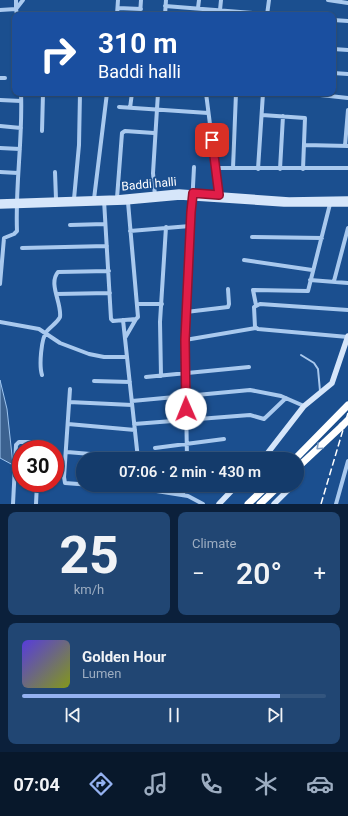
<!DOCTYPE html>
<meta charset="utf-8">
<style>
body{margin:0;font-family:Roboto,sans-serif;background:#214673;color:#f1f3f6;height:100vh;display:flex;flex-direction:column;font-size:15px;white-space:nowrap}
*{box-sizing:border-box;margin:0}
p{font-size:13px;color:#9dadc1}
.icon{flex:none;width:22px;height:22px;fill:none;stroke:currentColor;stroke-width:2;stroke-linecap:round;stroke-linejoin:round}
.map{position:relative;height:504px;overflow:hidden}
.drawer{display:flex;flex-direction:column;gap:8px;padding:8px;background:#0b203b;flex:1}
.drawer>*{flex:none}
.top-card{position:absolute;left:12px;top:12px;width:324px;height:84px;border-radius:8px;box-shadow:0 1px 3px #0004,0 0 0 1px #33557e;background:#1a4fa0;color:#fff;overflow:hidden}
.speed{position:absolute;left:12px;top:440px;display:flex;gap:8px;font-size:20px;font-weight:700;text-align:center}
.speed>*{display:grid;place-content:center;width:52px;height:52px;border-radius:50%;background:#143b6b;box-shadow:0 1px 3px #0004,0 0 0 1px #33557e;line-height:1}
.speed .limit{border:6px solid #d22;background:#fff;color:#111}
.pin{position:absolute;display:grid;place-items:center;width:34px;height:34px;color:#fff;margin:-17px;border-radius:8px;box-shadow:0 2px 6px #0006}
.me{position:absolute;width:44px;margin:-22px;rotate:359deg;stroke-linejoin:round;filter:drop-shadow(0 0 3px #0008)}
.turn{display:flex;align-items:center;gap:14px;height:84px;padding:0 20px;font-size:18px}
.turn .icon{width:52px;height:52px;stroke-width:2.5}
.turn b{display:block;font-size:28px;line-height:34px}
.big{font-size:30px;font-weight:600;line-height:1.1}
.drawer .card{flex:1;display:flex;flex-direction:column;justify-content:center;gap:6px;min-width:0;padding:0 14px;border-radius:8px;background:#214673}
.drawer .dial{align-items:center;gap:0}
.dial b{font-size:52px;line-height:1}
.song{display:flex;align-items:center;gap:12px}
.cover{width:48px;height:48px;border-radius:6px;background:linear-gradient(135deg,hsl(250 70% 55%),hsl(70 70% 35%))}
.played{height:4px;border-radius:2px;background:linear-gradient(90deg,#95b2f1 85%,#33557e 85%)}
.keys{display:flex;justify-content:space-around;direction:ltr}
.heat{display:flex;justify-content:space-between;align-items:center;font-size:22px;direction:ltr}
.drawer .tiles{flex:1;display:grid;gap:8px;grid-template-columns:1fr 1fr}
.card:last-child{grid-column:span 2}
.trip{position:absolute;left:76px;top:452px;width:228px;height:40px;border-radius:20px;background:#143b6b;box-shadow:0 1px 3px #0004,0 0 0 1px #33557e;font-weight:600;line-height:40px;text-align:center}
.menu{display:flex;height:64px;justify-content:space-around;align-items:center;background:#08182b;color:#9dadc1}
.menu .icon{width:28px;height:28px}
.menu .selected{color:#95b2f1}
.menu b{font-size:18px;color:#f1f3f6}
.map>svg:first-child{display:block}
</style>
<div class="map">
<svg width="348" height="504" viewBox="0 0 348 504">
<rect width="100%" height="100%" fill="#1b4f8f"/>
<path fill="#3c6290" stroke="#9cc4f0" d="M0 380 7 409 13 465 0 458Z"/>
<g fill="none" stroke-linecap="round" stroke-linejoin="round">
<path stroke="#a9c9ee" stroke-width="2" d="M301 355 314 363 318 369 320 391"/>
<path stroke="#a9c9ee" stroke-width="4" d="M328 0 348 3
M165 6 279 15
M118 8 141 9
M198 8 199 0
M0 10 16 9V0
M220 10 221 0
M17 15 16 9 23 0
M39 15H47
M117 15 118 0
M140 15 141 0
M165 15 166 0
M267 15 269 0
M333 20 348 21
M333 49 348 50
M333 73 348 74
M0 78H5
M206 93 219 195
M302 93 348 98
M0 100 21 101
M119 107 208 113
M130 108 132 93
M262 115 305 118 303 169
M0 126 21 128
M42 131 43 93
M305 145 348 146
M345 146 348 110
M0 148 20 149
M216 168H348
M233 168 236 93
M258 169 263 93
M280 169 283 116
M0 172 18 173
M55 172 56 199
M155 196 153 173 158 93
M117 198 122 133 125 131 154 133
M74 199 79 145 80 93
M94 199 107 93
M104 200 111 319 113 321 136 319 138 317 128 202
M70 225 105 224
M130 231 190 226
M252 237 322 238
M22 248 107 246
M244 260 312 270
M310 280 348 283
M334 281 348 228
M0 284 4 238 14 234 17 231C15 185 23 139 21 93
M56 294 110 293
M137 304H162
M256 305 253 290 308 291 330 204
M186 312 228 307 229 304 228 289
M123 320 138 459
M0 322 39 329 60 343 89 354 104 357H127
M348 337 258 329 255 327 254 307 260 304 348 310
M125 338 136 319
M185 340 256 328
M42 375C39 366 41 338 47 331 51 326 57 323 60 317 62 303 48 284 58 272L109 271
M161 376 160 322 166 227
M146 377 249 367
M94 381 130 382
M70 389 64 477 65 483 144 489
M132 401 250 390 281 396 304 406
M69 402 132 405
M68 424 135 430
M134 424 250 415 264 419 286 398
M155 448 224 439
M67 452 138 458
M187 459 185 340 194 167
M141 485 144 489 188 496 203 504
M183 494 185 485
M13 504 16 445 19 442H43
M36 504 37 483
M336 504 348 461"/>
<path stroke="#d6e6fa" stroke-width="5.5" d="M0 202 117 198 179 192 289 200 348 199
M0 206 125 202 180 197 284 204H348
M268 453 274 459
M263 459 304 406 332 383 348 336
M219 504 237 485
M274 504 293 485"/>
<path stroke="#fff" stroke-width="7" d="M295 459 348 405
M297 468 342 426
M248 504 268 485
M260 504 280 485"/>
<path stroke="#fff" stroke-width="1.5" stroke-dasharray="7 3" stroke-linecap="butt" d="M321 504 348 413"/>
<path stroke="#fff" stroke-width="7" d="M342 426 348 420"/>
</g>
<defs><path id="oneway-chevron" d="M-2-3.5L2.5 0L-2 3.5" fill="none" stroke-width="1.6" stroke-linecap="round" stroke-linejoin="round"/></defs>
<use stroke="#829ec1" href="#oneway-chevron" transform="translate(319 447) rotate(137)"/>
<g fill="none" stroke-linecap="round" stroke-linejoin="round">
<defs>
<path id="route" d="M186 409 185 340 191 212 193 193 219 195 212 140"/>
</defs>
<use href="#route" stroke="#92132f" stroke-width="10"/>
<use href="#route" stroke="#e11d48" stroke-width="7"/>
</g>
<g text-anchor="middle" dominant-baseline="central" stroke-width="4" stroke-linejoin="round" paint-order="stroke">
<g font-size="12" fill="#fff" stroke="#1b4f8f">
<text transform="translate(149 184) rotate(-5)">Baddi halli</text>
</g>
</g>
</svg>
<div class="speed"><div class="limit">30</div></div>
<div class="pin" style="left:212px;top:140px;background:#d93025"><svg class="icon" aria-label="arrive" viewBox="0 0 24 24"><path d="M6 21V4h12l-3 4 3 4H6"/></svg></div>
<svg class="me" style="left:186px;top:409px" viewBox="-20 -20 40 40"><circle r="19" fill="#fff"/><path d="M0-13L10 11 0 6-10 11z" fill="#e11d48"/></svg>
<div class="trip">07:06 · 2 min · 430 m</div>
<div class="top-card">
<div class="turn"><svg class="icon" aria-label="right" viewBox="0 0 24 24"><path d="M7 20v-9h11M14 6l5 5-5 5"/></svg><div><b>310 m</b>Baddi halli</div></div>
</div>
</div>
<section class="drawer">
<div class="tiles">
<div class="card dial"><b>25</b><p>km/h</p></div>
<div class="card"><p>Climate</p>
<div class="heat"><a>−</a><b class="big">20°</b><a>+</a></div>
</div>
<div class="card">
<div class="song"><i class="cover"></i><div><b>Golden Hour</b><p>Lumen</p></div></div>
<div class="played"></div>
<div class="keys"><svg class="icon" aria-label="previous" viewBox="0 0 24 24"><path d="M18 5L8 12l10 7zM5 5v14"/></svg><svg class="icon" aria-label="pause" viewBox="0 0 24 24"><path d="M8 5v14M16 5v14"/></svg><svg class="icon" aria-label="next" viewBox="0 0 24 24"><path d="M6 5l10 7-10 7zM19 5v14"/></svg></div>
</div>
</div>
</section>
<nav class="menu">
<b>07:04</b>
<svg class="icon selected" aria-label="directions" viewBox="0 0 24 24"><path d="M12 3l9 9-9 9-9-9zM9 14v-3h6M13 9l2 2-2 2"/></svg>
<svg class="icon" aria-label="music" viewBox="0 0 24 24"><path d="M9 18V5l10-2v13"/><circle cx="6" cy="18" r="3"/><circle cx="16" cy="16" r="3"/></svg>
<svg class="icon" aria-label="phone" viewBox="0 0 24 24"><path d="M5 4h4l2 5-3 2q2 4 5 5l2-3 5 2v4C11 20 4 13 5 4z"/></svg>
<svg class="icon" aria-label="climate" viewBox="0 0 24 24"><path d="M12 3v18M4 7l16 10M4 17L20 7"/></svg>
<svg class="icon" aria-label="car" viewBox="0 0 24 24"><path d="M5 17H2v-5l4-1 3-4h7l3 4 3 1v5h-3M9 17h6M6 11h13"/><circle cx="7" cy="17" r="2"/><circle cx="17" cy="17" r="2"/></svg>
</nav>
